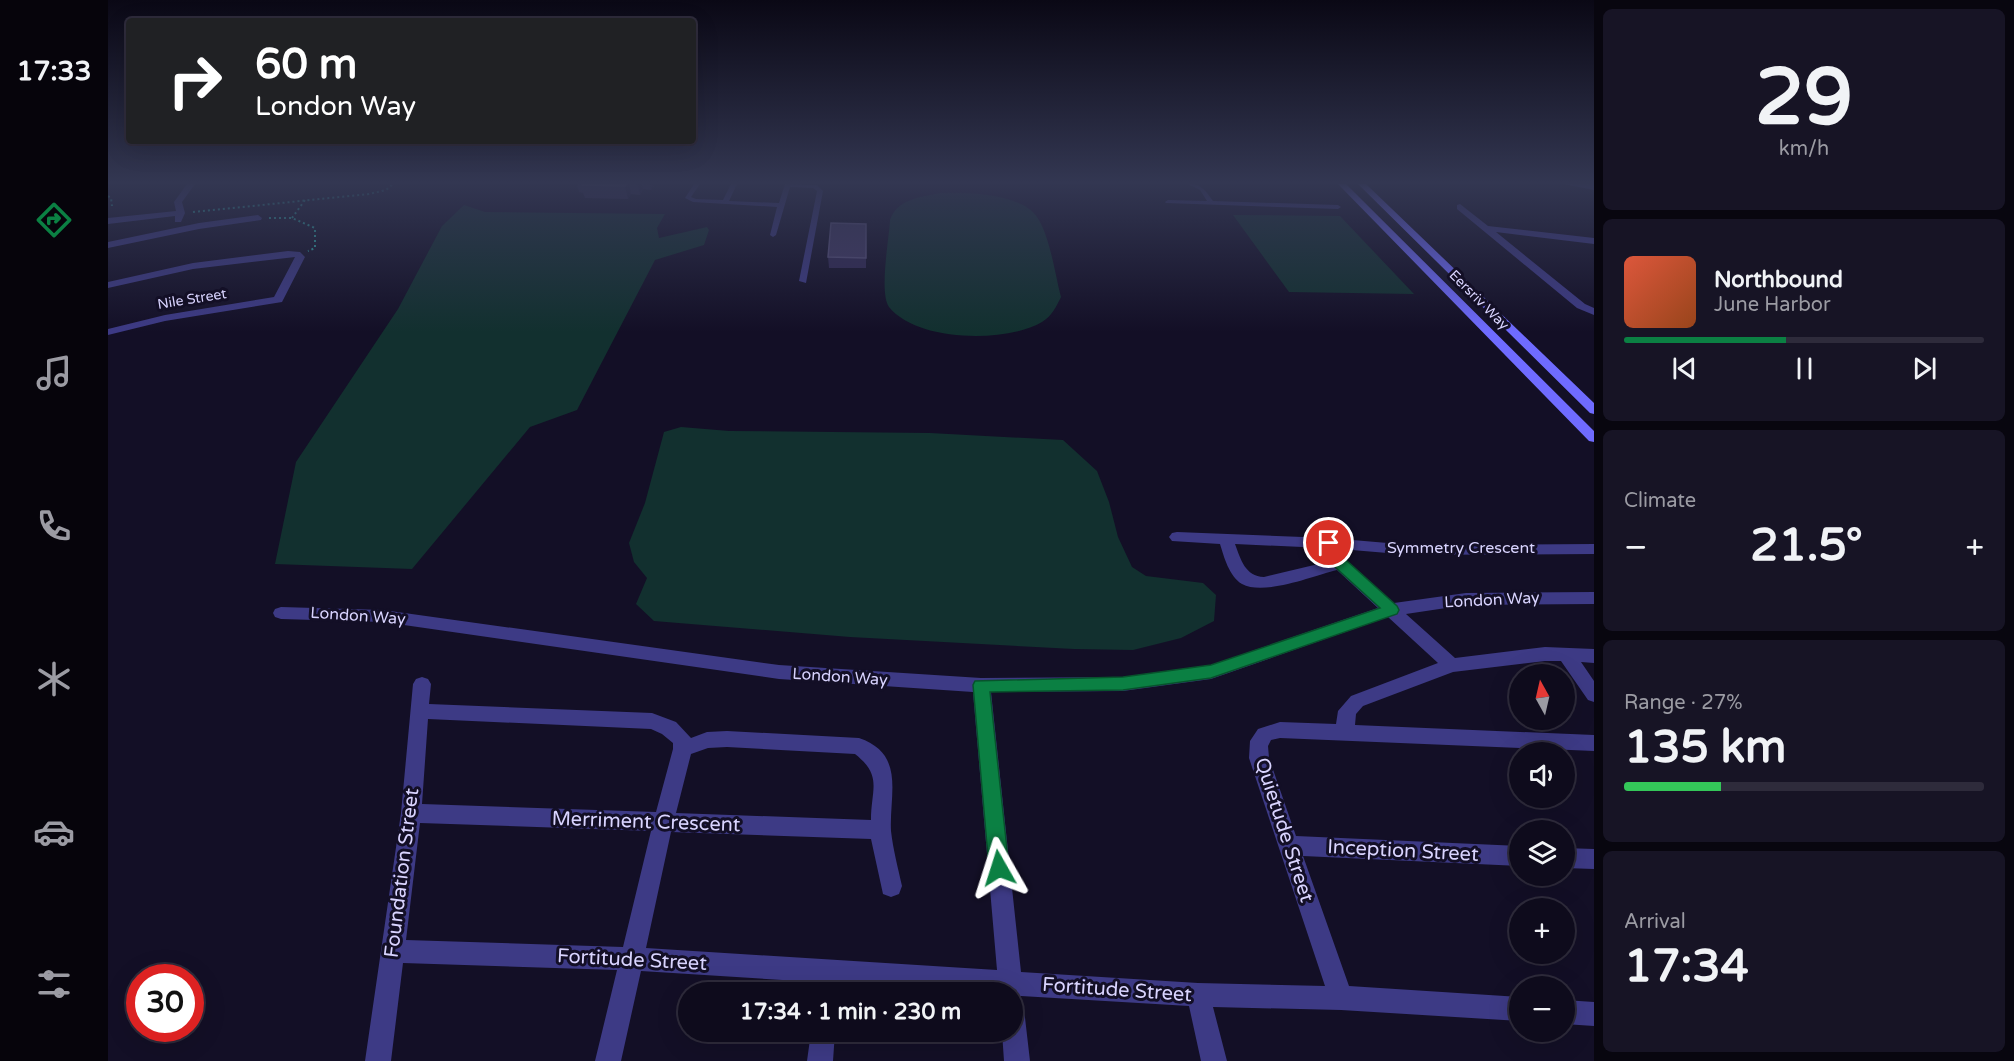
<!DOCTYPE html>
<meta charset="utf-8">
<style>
body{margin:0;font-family:"Varela Round",sans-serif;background:#171425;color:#f1f3f6;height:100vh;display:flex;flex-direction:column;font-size:22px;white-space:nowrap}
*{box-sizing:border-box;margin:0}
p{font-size:20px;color:#9b9ba3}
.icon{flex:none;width:33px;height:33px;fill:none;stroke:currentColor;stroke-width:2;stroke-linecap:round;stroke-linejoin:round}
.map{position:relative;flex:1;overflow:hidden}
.details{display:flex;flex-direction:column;gap:9px;padding:9px;background:#08060f;width:420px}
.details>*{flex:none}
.top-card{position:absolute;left:18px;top:18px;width:570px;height:126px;border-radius:6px;box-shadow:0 6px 24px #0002,0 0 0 2px #2e2b3b;background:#202124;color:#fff;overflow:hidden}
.needle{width:39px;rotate:352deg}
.tools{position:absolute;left:1401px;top:664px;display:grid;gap:12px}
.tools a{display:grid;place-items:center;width:66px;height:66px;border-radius:50%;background:#0e0b1c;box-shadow:0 6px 24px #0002,0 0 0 2px #2e2b3b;font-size:30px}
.speed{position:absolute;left:18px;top:964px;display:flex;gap:12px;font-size:30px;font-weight:700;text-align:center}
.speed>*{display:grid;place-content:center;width:78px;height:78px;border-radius:50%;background:#0e0b1c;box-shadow:0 6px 24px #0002,0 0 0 2px #2e2b3b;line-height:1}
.speed .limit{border:9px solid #d22;background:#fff;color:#111}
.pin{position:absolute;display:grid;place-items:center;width:51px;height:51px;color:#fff;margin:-26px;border:3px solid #fff;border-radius:50%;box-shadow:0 2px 6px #0007}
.me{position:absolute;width:66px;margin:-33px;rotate:354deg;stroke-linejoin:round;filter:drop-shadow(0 0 4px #0008)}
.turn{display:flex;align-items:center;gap:21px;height:126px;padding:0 30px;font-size:27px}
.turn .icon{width:78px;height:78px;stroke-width:2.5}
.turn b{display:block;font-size:42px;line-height:51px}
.big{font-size:45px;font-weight:800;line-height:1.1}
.details .widget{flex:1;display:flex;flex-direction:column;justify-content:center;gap:9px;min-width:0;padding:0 21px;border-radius:9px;background:#171425}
.details .dial{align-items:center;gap:0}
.dial b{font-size:78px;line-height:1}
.song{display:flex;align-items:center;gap:18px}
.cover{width:72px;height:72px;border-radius:9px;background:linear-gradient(135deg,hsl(10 70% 55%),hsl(20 70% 35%))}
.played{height:6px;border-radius:3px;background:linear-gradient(90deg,#0b8043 45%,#2e2b3b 45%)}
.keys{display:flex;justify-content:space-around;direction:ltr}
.heat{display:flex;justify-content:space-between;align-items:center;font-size:33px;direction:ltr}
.charge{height:9px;border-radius:4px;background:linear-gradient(90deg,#34c759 27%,#2e2b3b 0)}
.trip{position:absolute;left:570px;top:982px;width:345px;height:60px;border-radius:30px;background:#0e0b1c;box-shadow:0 6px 24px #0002,0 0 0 2px #2e2b3b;font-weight:800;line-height:60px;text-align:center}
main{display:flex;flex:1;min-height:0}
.dock{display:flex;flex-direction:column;width:108px;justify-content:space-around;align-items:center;background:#06040b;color:#9b9ba3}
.dock .icon{width:42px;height:42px}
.dock .current{color:#0b8043}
.dock b{font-size:27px;color:#f1f3f6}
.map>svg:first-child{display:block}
</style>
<main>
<nav class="dock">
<b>17:33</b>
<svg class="icon current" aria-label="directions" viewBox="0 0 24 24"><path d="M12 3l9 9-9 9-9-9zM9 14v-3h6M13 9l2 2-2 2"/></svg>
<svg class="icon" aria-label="music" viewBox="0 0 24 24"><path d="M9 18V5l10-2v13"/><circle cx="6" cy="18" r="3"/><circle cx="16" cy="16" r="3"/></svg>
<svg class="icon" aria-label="phone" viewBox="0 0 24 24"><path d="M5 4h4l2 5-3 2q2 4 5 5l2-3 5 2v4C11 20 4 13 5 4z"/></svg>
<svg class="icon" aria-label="climate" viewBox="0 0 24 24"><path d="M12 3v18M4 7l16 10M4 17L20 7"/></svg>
<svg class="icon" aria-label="car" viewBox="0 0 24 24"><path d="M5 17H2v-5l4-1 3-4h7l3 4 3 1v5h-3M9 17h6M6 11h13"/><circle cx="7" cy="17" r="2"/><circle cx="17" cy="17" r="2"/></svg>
<svg class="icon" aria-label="filters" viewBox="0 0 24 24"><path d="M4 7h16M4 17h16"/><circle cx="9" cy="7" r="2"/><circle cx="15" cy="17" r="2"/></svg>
</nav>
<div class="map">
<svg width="1486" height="1061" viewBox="0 0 1486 1061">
<rect width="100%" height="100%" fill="#130f26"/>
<path fill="#12302f" d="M832 193C858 192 913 193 929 217 942 236 947 274 953 297 948 307 944 316 934 322 898 343 809 342 781 307 771 293 781 239 782 220 789 199 813 197 832 193Z
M356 205 377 212 557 214 549 228 551 238 599 227 601 230 596 245 547 260 469 410 422 427 304 569 167 564 188 462 290 309 334 226Z
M1125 215 1232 216 1306 294 1181 292Z
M573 427 621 431 822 433 955 440 989 471 1001 502 1010 537 1024 567 1038 576 1095 583 1108 595 1106 621 1073 638 1025 650 966 649 742 637 546 621 528 604 539 578 526 562 521 543 537 503 556 432Z"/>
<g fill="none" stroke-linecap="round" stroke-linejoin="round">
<path stroke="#2fb8b0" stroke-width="2" stroke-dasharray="2 3" stroke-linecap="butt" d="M0 196 3 198 4 206
M85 212 261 194 278 190 285 184
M161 218H184L207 228V248L200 251
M184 218 197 200"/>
<path fill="#3d3a85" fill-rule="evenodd" d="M586 184H592L583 197 588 199 615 200 623 184H629L621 201 671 203 677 184 709 185 715 191 698 283 691 281 709 191 705 188 682 187 668 235 665 237 662 235 669 207 585 202 577 198Z
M1080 184C1093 183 1098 191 1105 201L1230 205 1233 207 1230 209 1058 203 1057 202 1060 200 1099 201 1092 190Z"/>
<path fill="#3d3a85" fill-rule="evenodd" d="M79 184H87L74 202 77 213 73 222H67V216L0 224V218L68 211 66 202Z
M1352 204 1380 226 1486 238V244L1388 232 1477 304 1486 308V315L1469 308 1349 209V205Z
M150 215 154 218 153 220 91 229 0 248V242L91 223Z
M180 251 192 252 197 257 174 302 57 321 0 335V329L57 315 166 297 187 257 85 269 0 288V282L85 263Z
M1069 532 1221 538 1303 545 1486 544V554L1303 555 1232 549 1238 561 1286 603 1358 593 1486 592V604L1358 605 1298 614 1347 658 1437 647 1486 649V663L1473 662 1486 681V702L1480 700 1453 661H1437L1345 672 1255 706 1248 714 1247 725 1486 735V751L1172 738 1163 740 1160 746 1161 758 1188 836 1412 846V866L1195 856 1241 986 1412 997V1021L1233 1010 1105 1007 1119 1061H1093L1081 1006 913 996 910 999 916 1009 922 1061H896L894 1032H904V993L731 984 730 993H706L707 982 533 971 513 1061H487L509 970 295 963 283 1061H257L293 813 305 684 308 679 314 677 320 679 323 684 321 704 544 713 568 722 583 738 599 732 619 731 751 738C798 754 781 795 783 831 785 849 790 868 794 886L791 894 783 897 775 894 763 839 563 832 538 948 889 970 865 692 671 679 275 622 173 619 167 617 165 613 167 609 173 607 275 610 671 665 873 678 1015 677 1103 665 1270 608 1229 570C1205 576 1156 596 1134 584 1121 576 1116 557 1112 544L1064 541 1061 537 1064 533ZM1127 544 1216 548 1223 561 1156 577C1137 576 1133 560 1127 544ZM1280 617 1330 663 1243 696 1230 711 1228 724 1172 722 1150 729 1142 741 1141 758 1217 986 1090 983 913 972 883 692 1015 691 1103 679ZM320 719 543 729 554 734 565 743V749L548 812 314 804ZM619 747 747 754C775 776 763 789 763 820L568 813 583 754 600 748ZM312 823 543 831 515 947 298 940Z
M1456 848 1486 849V869L1456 868Z
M1456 1000 1486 1002V1026L1456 1024Z
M703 1032H727L725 1061H699Z"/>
<path fill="#3d3a85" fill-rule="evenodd" d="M1455 184H1486V190Z"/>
<path fill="#6f6bff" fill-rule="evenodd" d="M1230 184H1238L1486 431V442L1481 441Z
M1250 184H1258L1486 403V414L1482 413Z"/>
</g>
<path fill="#312854" d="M469 184H547L543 190 535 189 532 195 523 194 520 199 477 198 475 193 471 192Z
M758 224V268H721L720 257Z"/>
<path fill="#1d163a" d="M519 184H521L523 194 520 199 517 186Z
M530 184H534L535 189 532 195Z
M542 184H547L543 190Z"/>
<path fill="#433a66" stroke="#5a527e" stroke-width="1.5" d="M475 184H519L517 186 474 185Z
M723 223 758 224V258L720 257Z"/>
<linearGradient id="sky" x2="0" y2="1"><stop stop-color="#0a0815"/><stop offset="0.55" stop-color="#333752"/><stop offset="1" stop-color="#333752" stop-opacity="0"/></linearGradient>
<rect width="1486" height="332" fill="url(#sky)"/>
<path fill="#0b8043" stroke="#07532c" stroke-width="1.5" d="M1221 538 1226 540 1238 560 1289 606 1291 610 1289 614 1103 678 1015 690 882 692 901 868 898 875 891 878 884 875 881 868 865 685 867 681 1015 677 1103 665 1272 608 1227 567 1214 543Z"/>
<g text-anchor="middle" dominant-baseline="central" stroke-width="6" stroke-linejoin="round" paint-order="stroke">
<g font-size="14" fill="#d9d4ff" stroke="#130f26">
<text transform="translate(84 299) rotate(-9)">Nile Street</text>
<text transform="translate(1371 300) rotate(45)">Eersriv Way</text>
</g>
<g font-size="16" fill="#d9d4ff" stroke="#130f26">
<text x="1353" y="548">Symmetry Crescent</text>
<text transform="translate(1384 600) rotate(-3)">London Way</text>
<text transform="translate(250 616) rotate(4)">London Way</text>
<text transform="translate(732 677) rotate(4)">London Way</text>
</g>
<g font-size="20" fill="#d9d4ff" stroke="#130f26">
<text transform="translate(538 822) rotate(2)">Merriment Crescent</text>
<text transform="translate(1176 830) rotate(72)">Quietude Street</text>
<text transform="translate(1295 851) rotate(3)">Inception Street</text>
<text transform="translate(294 873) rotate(-83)">Foundation Street</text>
<text transform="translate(524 960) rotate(3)">Fortitude Street</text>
<text transform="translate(1009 990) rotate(4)">Fortitude Street</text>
</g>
</g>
</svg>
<div class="tools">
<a><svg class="needle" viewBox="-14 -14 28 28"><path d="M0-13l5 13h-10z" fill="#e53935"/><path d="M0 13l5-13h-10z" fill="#9b9ba3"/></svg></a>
<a><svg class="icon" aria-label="sound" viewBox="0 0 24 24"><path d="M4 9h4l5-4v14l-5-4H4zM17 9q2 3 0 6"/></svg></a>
<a><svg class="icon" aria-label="layers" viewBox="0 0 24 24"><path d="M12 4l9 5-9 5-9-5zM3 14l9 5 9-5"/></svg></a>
<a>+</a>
<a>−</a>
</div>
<div class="speed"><div class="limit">30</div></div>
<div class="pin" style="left:1221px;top:543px;background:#d93025"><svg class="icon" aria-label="arrive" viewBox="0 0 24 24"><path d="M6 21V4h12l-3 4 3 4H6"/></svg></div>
<svg class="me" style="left:891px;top:868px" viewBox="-20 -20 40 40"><path d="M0-17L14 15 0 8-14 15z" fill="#0b8043" stroke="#fff" stroke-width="4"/></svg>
<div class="trip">17:34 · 1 min · 230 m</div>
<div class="top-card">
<div class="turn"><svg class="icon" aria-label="right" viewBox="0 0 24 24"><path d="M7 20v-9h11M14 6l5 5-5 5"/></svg><div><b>60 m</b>London Way</div></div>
</div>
</div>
<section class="details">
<div class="widget dial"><b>29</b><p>km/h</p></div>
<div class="widget">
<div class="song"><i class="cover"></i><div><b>Northbound</b><p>June Harbor</p></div></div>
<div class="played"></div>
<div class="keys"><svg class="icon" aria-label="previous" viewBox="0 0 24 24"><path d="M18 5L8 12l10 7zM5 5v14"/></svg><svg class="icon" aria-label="pause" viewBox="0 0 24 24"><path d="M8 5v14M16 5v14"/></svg><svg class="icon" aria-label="next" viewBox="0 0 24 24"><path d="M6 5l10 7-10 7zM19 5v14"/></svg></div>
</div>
<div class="widget"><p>Climate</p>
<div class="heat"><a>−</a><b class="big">21.5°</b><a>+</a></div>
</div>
<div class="widget"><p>Range · 27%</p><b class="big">135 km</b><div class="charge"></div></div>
<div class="widget"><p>Arrival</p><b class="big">17:34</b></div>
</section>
</main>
